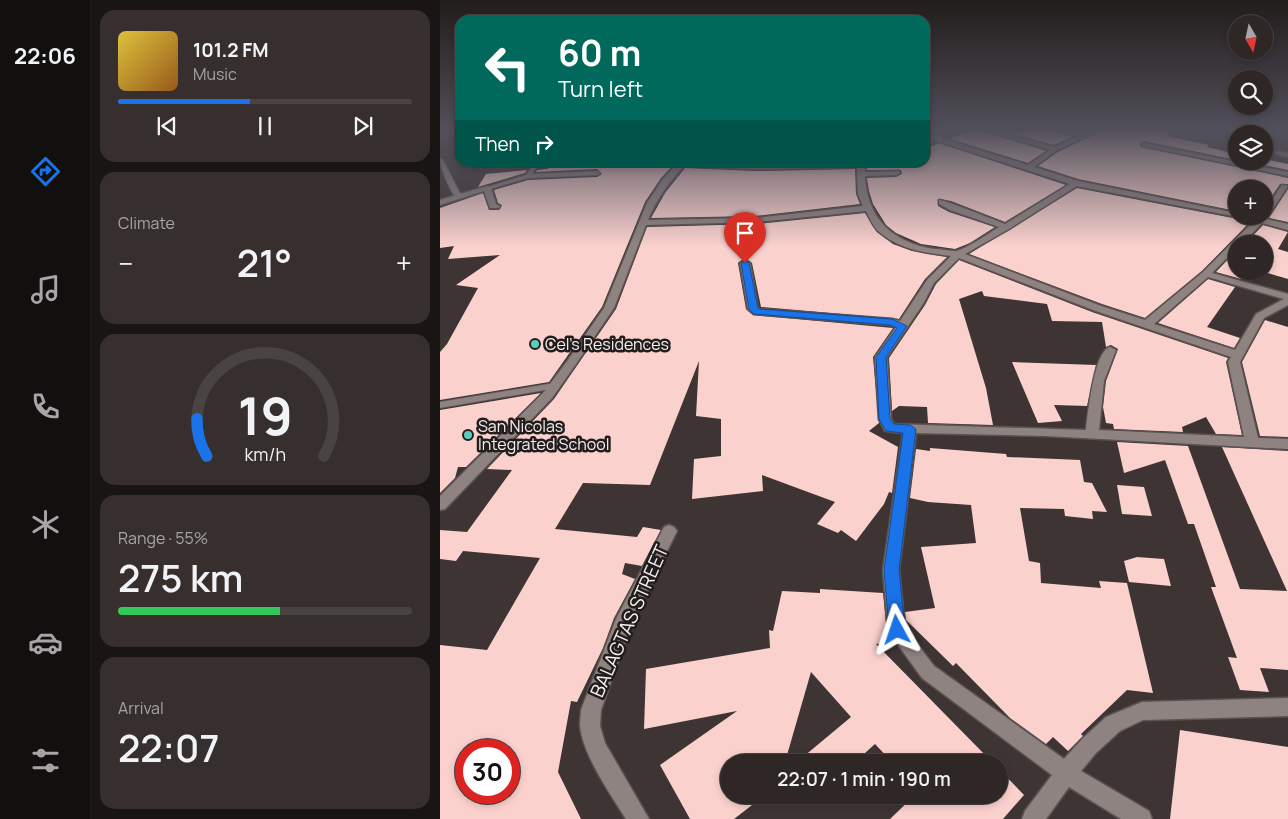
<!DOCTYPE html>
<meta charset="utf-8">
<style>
body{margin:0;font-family:Manrope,sans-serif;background:#362f2e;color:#f1f3f6;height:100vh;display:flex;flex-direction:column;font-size:19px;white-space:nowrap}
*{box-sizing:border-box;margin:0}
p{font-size:16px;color:#a7a5a7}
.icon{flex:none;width:28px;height:28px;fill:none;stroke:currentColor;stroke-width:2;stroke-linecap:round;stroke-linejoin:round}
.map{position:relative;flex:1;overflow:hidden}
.sheet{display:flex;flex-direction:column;gap:10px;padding:10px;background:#191515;width:350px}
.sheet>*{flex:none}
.hud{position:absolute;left:15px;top:15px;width:475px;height:152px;border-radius:15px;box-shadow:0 2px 8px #0003,0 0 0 1px #494443;background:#00695c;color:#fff;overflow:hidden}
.needle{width:32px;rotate:171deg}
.fabs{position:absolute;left:788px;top:15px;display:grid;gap:10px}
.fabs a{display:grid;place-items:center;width:45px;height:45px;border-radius:50%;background:#2e2726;box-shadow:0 2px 8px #0003,0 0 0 1px #494443;font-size:25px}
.speed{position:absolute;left:15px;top:739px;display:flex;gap:10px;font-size:25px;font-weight:700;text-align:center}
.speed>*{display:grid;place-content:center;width:65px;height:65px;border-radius:50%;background:#2e2726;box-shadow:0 2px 8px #0003,0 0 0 1px #494443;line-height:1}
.speed .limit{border:8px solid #d22;background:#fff;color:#111}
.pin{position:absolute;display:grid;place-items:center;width:42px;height:42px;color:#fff;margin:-51px -21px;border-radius:50% 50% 50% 0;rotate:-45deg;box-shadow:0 0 5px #0007}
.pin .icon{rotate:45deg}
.me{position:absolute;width:55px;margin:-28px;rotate:355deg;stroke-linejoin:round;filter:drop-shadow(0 0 4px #0008)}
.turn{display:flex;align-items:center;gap:18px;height:105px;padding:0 20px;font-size:22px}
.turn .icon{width:65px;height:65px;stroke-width:2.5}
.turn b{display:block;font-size:35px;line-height:42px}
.then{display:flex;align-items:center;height:48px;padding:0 20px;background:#0003;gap:10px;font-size:19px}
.big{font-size:38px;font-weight:600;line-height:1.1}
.sheet .tile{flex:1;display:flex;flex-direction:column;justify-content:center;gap:8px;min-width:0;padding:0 18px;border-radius:15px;background:#362f2e}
.sheet .dial{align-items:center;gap:0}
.dial svg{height:130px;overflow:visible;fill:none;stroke:#494443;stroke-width:7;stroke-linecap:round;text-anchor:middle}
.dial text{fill:#f1f3f6;stroke:none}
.song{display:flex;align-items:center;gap:15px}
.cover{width:60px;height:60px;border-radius:8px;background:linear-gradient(135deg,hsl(50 70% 55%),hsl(30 70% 35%))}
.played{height:5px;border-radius:2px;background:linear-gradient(90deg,#1a73e8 45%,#494443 45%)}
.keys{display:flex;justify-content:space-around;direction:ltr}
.heat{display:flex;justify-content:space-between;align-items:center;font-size:28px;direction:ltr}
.charge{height:8px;border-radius:4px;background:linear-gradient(90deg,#34c759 55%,#494443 0)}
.trip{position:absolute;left:280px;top:754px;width:288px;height:50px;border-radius:25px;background:#2e2726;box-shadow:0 2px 8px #0003,0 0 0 1px #494443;font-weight:600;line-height:50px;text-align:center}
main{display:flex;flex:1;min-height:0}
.dock{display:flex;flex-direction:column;width:90px;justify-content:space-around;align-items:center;background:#12100f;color:#a7a5a7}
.dock .icon{width:35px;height:35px}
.dock .current{color:#1a73e8}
.dock b{font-size:22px;color:#f1f3f6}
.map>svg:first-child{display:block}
</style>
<main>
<nav class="dock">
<b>22:06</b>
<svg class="icon current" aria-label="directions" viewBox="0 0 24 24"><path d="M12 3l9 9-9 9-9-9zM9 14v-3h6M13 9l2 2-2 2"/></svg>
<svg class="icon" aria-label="music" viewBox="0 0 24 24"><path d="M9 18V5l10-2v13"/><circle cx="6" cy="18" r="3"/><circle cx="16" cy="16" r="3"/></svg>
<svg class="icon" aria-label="phone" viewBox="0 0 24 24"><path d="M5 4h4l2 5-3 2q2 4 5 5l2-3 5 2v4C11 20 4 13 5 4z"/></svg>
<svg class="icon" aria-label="climate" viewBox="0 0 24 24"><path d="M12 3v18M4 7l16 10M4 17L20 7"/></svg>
<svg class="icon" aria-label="car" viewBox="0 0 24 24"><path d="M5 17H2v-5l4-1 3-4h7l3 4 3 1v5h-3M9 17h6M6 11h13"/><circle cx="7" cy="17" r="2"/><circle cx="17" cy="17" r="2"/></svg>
<svg class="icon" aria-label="filters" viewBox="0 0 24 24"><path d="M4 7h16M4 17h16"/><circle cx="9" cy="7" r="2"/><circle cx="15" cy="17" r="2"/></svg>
</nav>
<section class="sheet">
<div class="tile">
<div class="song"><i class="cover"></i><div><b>101.2 FM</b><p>Music</p></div></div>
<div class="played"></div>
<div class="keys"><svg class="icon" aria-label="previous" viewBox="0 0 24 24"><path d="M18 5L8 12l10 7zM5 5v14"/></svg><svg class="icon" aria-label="pause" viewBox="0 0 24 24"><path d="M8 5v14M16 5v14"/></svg><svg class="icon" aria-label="next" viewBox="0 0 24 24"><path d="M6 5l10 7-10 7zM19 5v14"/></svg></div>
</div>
<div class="tile"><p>Climate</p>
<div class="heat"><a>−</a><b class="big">21°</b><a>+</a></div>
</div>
<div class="tile dial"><svg viewBox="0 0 100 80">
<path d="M14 69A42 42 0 1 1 86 69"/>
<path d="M14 69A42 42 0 0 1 8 46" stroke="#1a73e8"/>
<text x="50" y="56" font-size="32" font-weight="700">19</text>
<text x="50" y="72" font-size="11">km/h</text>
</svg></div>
<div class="tile"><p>Range · 55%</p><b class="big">275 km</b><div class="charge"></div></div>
<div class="tile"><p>Arrival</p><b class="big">22:07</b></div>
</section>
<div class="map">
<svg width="848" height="819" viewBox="0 0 848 819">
<rect width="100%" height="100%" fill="#3e3433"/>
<path fill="#fbd1ce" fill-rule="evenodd" d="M525 132H547L606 151 588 163 510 139Z
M566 132H619L632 137 614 145Z
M659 132H732L726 136 769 145 767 147 796 154V160L704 141 700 143V146L848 178V184H840L824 208V189H796V211L638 179 598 166 618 152Z
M499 143 626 185 565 222 511 201 498 199V206L509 212 555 227 530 243 515 249 481 244 456 233 446 225 433 204 429 191 427 178 456 177 462 174 461 170H427V167L430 162H485V149Z
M824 159 848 164V170L804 161H824Z
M112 162H236L221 178 205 202 162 307 109 382 0 400V352L7 344 38 288 16 285 60 255 8 259 14 246 0 248V208L43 193 49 210H59L62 205 58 203 54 190 88 180 157 177 162 174 157 169 96 172 97 170 108 169Z
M245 168 316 171 415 169 416 194 420 204 316 216 211 218 225 193Z
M87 170 85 173 38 187 46 174Z
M637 188 798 219 810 222 762 271 705 318 662 304 529 254Z
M848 189V222L829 218Z
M425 213 437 232 453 244 472 251 507 257 485 279 459 319 321 307 312 263 304 258 298 263 306 309 313 315 453 328 433 357 439 423 429 431 458 447 452 493 449 492 444 504 416 541 401 530 398 533 377 524 395 502 322 475 323 491 252 499 254 459 281 456V419L256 416 259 361 210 485 143 483 115 529 197 537 203 527 221 530 202 566 185 563 182 574 195 579 174 618 163 648 137 702 131 701 118 772 141 819H0V645L47 650 100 558 23 551 16 561 0 559V530L27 532 72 470 47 469 114 399 176 309 207 227 316 224ZM26 750H69V792H26Z
M823 225 848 232 838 249 848 252V279L824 272V244H805Z
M796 251V271H806L801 279 776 272Z
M519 260 652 312 788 358 786 362 802 435 776 434 766 417 742 427 743 432 674 429 673 424 666 423 663 407 666 381 678 349 671 345 666 347 662 322 612 321 607 304 544 296 542 291 519 299 546 388 553 425 488 423 487 407 459 406 452 411 449 358 485 305 496 284Z
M768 279 795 287 767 327 800 338 794 348 718 323Z
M825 320 848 327V437L820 436 802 362Z
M572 362 656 365 647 406 614 405 622 421 598 423Z
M101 393 26 467H18L15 478 0 493V410Z
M677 442 748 446 800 589 847 591 782 447 848 451V670L820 668 829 692 800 690 788 657 797 658 771 587H776L754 524H748L725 460 684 473Z
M490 448 566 454 567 457 640 460 644 482 652 483 667 512 652 511 653 519 625 516 624 509 580 508 589 561 600 563 601 583 661 588 659 581 687 583 713 693 687 690 641 734 643 736 628 751 613 737 606 744 570 718 516 663 513 666 466 620 465 612 495 608 481 547 536 543 531 505 488 502 470 498 476 449 490 451Z
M677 485 704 487 712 516 682 514Z
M697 557 724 559 731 586 689 582 684 561Z
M380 589 443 593 448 642 436 644 552 762H452L435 744 415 762H357L411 717 371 672 345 762H289V795H325L294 819H250L220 765 297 711 204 729 206 669 330 648 329 630 333 631 342 591 380 593Z
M740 730 848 747V819H730Z
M559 769 584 795 563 819H450L475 795H559Z"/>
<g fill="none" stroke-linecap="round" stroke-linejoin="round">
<defs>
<path id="lane" d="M0 158 3 160 20 193 24 196 23 197C20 197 18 198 15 196 9 190 0 166 0 158Z
M95 162H100L92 174 157 171 160 173 157 175 88 178 47 190 44 188 86 175Z
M114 383 119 386 117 388 0 408V402Z"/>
<path id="street" d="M549 132H559L614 147 637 137 621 132 642 135 649 132H657L617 150 594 167 638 181 796 213V216H824V211L842 185 848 186 826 219 848 224V230L822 223 802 244H796V249L772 273 848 294V305L824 318 800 362 818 438 848 439V449L606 436 476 433 459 570 465 628 494 666 624 759 642 739 666 717 702 702 848 698V716L703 720 680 731 656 753 641 771 709 811 712 819H681L629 787 606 819H582L585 811 612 775 482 678 451 635 448 630 443 570 463 433 445 431 439 419 435 357 456 327 450 325 314 314 308 309 300 263 305 260 310 263 318 308 320 309 452 319 460 321 487 280 511 256C485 253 458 249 438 231 433 226 429 217 426 211L316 222 206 225 174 308 136 364 112 398 5 509 0 510V496L104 392 128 360 164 308 207 203 223 179 239 162 316 165 428 162 425 166V172L459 171 460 173 456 175 425 176C427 219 453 243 495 249 502 249 509 251 515 251 525 250 549 233 559 227L510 210 499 204V200C505 200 555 220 565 224L630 184 485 137V133L588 165 610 150ZM244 166 316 169 417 167 418 194 423 206 316 218 208 220C217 199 228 183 244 166ZM637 186 798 217 814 221 763 272 705 320 661 306 525 254 569 229ZM519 258 653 310 791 357 788 362 804 437 659 430 664 381 676 350 670 347C654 351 648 414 646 430L454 424 451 419 447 357 483 304 494 283ZM768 277 844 299 816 314 795 350 714 324Z
M704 143 848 172V176L702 146 701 145Z
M838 151 848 153V157L836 154 835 153Z
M47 186 51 188 56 204 60 206 59 208H50L44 191 0 205V200Z
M229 525 234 527 237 531 193 620 161 710 160 726 165 743 209 819H186C171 795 142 754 140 725 140 720 141 715 141 710L176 619 224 527Z"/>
</defs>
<use href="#lane" stroke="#5b5352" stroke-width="2"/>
<use href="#street" stroke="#5b5352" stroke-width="3"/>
<use href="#lane" fill="#8f8382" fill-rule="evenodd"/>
<use href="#street" fill="#8f8382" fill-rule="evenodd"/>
</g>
<linearGradient id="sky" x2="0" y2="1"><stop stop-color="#221d1c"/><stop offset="0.53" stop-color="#52505b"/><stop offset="1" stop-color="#52505b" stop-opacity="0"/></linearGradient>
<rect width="848" height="247" fill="url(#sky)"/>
<path fill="#1a73e8" stroke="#114b97" d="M305 261 309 263 318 308 320 309 452 319 467 326 446 357 450 419 454 424 470 425 476 429 459 570 465 630 463 635 457 637 451 635 449 630 444 570 463 433 446 431 439 419 436 357 457 328 450 325 314 314 309 309 301 263Z"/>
<g fill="#5acebc" stroke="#221d1d" stroke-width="2">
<circle cx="95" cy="344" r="5"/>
<circle cx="28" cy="435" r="5"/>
</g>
<g text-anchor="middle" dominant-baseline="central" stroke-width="5" stroke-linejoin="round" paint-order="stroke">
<g font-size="16" fill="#f6efee" stroke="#221d1d" text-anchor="start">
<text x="105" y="344">Cel's Residences</text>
<text x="38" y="426">San Nicolas<tspan x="38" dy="18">Integrated School</tspan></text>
</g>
<g font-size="19" fill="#f6efee" stroke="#221d1d">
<text transform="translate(189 621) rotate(-66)">BALAGTAS STREET</text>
</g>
</g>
</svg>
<div class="fabs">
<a><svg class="needle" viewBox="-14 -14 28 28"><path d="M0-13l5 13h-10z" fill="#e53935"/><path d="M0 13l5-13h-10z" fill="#a7a5a7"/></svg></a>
<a><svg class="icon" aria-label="search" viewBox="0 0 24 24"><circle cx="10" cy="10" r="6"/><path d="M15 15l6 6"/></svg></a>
<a><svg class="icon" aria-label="layers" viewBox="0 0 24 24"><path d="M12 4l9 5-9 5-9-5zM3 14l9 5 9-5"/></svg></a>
<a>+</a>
<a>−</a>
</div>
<div class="speed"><div class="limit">30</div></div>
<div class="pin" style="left:305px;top:263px;background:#d93025"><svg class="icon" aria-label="arrive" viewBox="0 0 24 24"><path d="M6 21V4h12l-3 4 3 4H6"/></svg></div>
<svg class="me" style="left:457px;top:630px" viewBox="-20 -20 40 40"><path d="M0-17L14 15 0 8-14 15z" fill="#1a73e8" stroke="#fff" stroke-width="4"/></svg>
<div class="trip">22:07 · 1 min · 190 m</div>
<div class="hud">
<div class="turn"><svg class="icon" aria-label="left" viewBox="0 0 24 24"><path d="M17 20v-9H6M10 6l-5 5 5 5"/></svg><div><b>60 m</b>Turn left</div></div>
<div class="then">Then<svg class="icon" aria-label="right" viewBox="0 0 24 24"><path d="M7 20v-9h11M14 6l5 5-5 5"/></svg></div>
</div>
</div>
</main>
